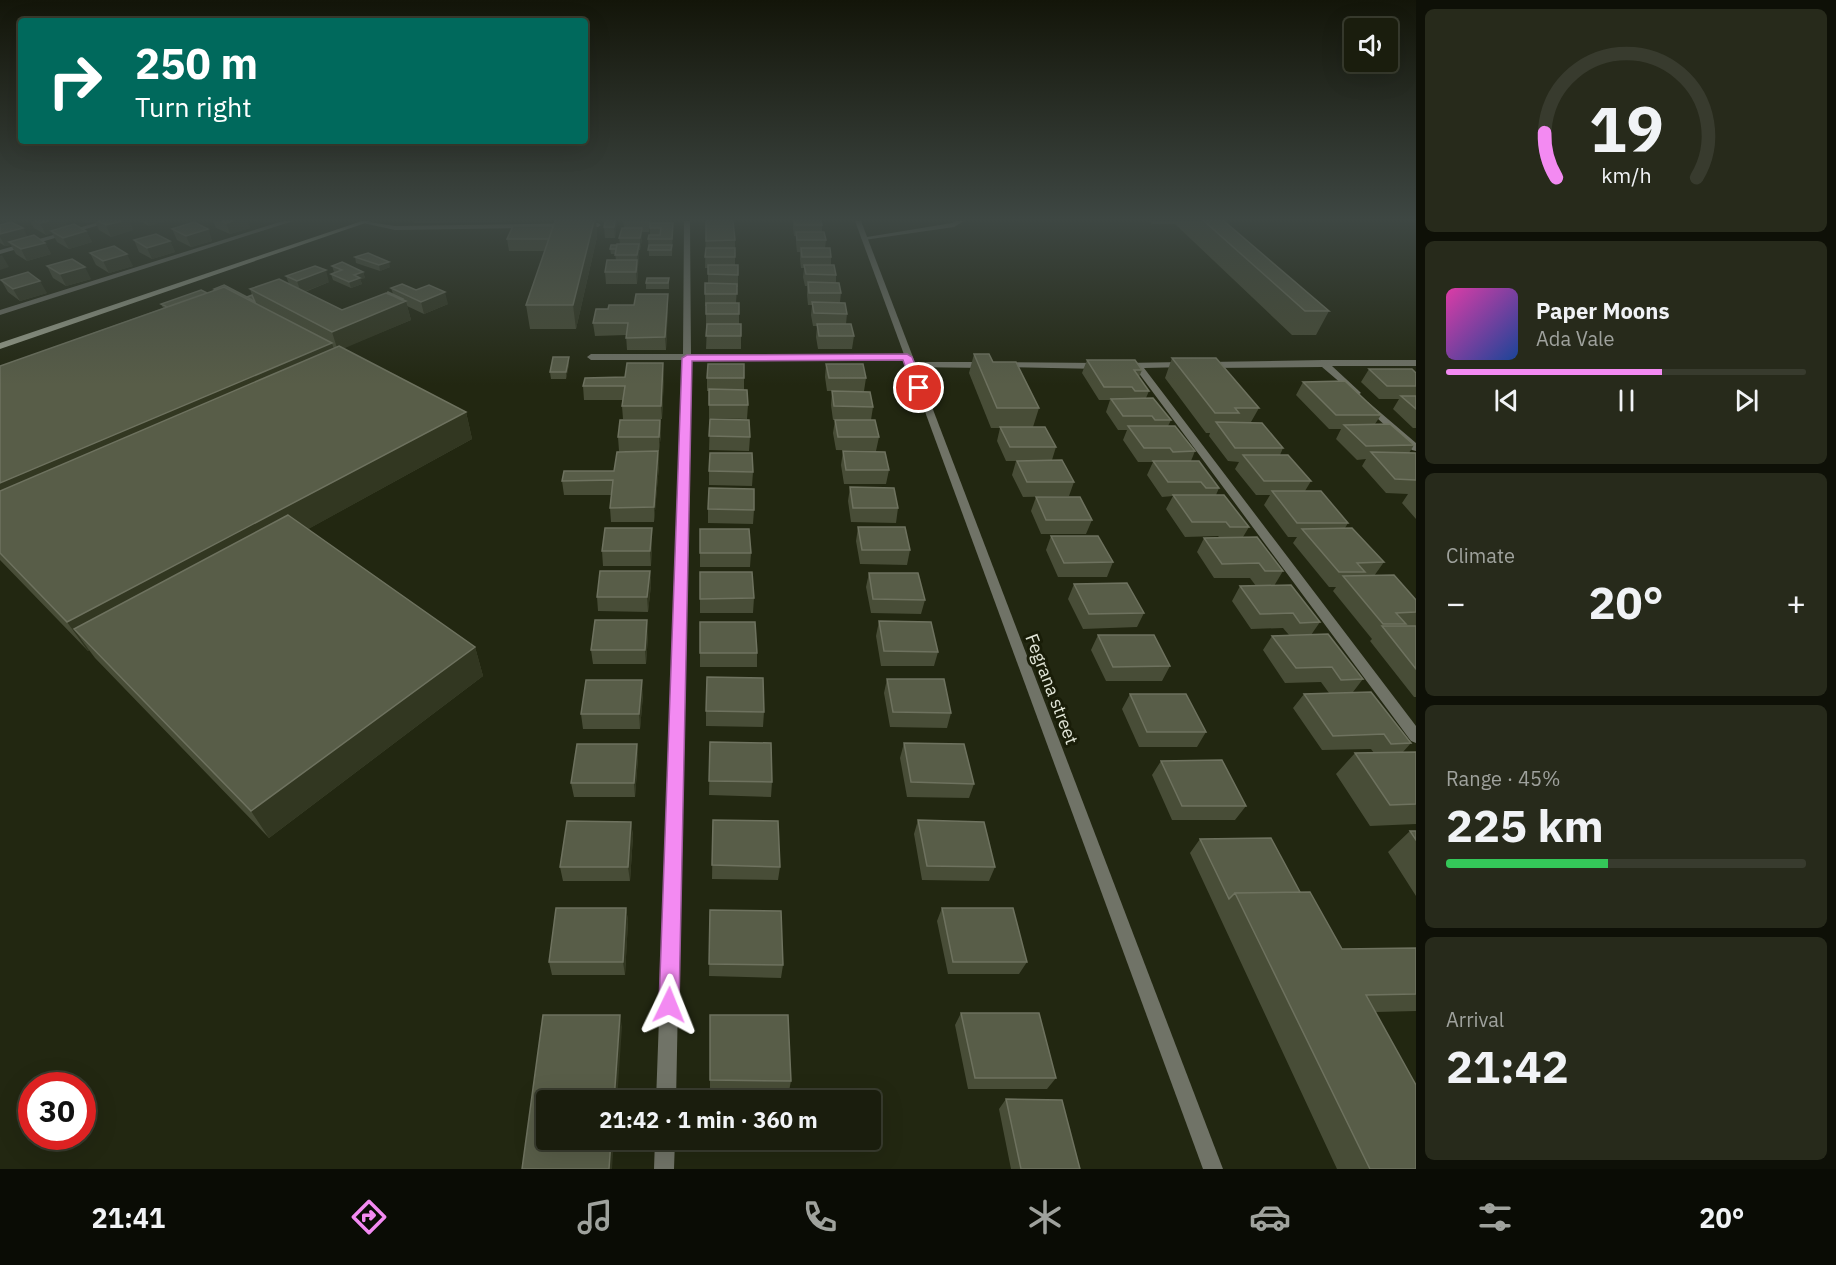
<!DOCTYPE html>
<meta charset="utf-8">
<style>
body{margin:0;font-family:"IBM Plex Sans",sans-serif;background:#272a1b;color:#f1f3f6;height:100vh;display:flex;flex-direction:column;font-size:22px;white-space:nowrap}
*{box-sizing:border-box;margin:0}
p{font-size:20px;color:#9fa29d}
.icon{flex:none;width:33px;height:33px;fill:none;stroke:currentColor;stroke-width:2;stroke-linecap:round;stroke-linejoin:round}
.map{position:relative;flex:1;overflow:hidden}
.details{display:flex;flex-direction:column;gap:9px;padding:9px;background:#0e1007;width:420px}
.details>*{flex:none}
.hud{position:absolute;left:18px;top:18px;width:570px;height:126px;border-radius:6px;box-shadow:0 6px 24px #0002,0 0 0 2px #383b2e;background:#00695c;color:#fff;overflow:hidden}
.controls{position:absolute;left:1344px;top:18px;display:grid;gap:12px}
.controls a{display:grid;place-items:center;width:54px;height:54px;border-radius:6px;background:#1a1d0d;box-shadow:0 6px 24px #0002,0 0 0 2px #383b2e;font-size:30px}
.speed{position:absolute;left:18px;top:1072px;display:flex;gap:12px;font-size:30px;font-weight:700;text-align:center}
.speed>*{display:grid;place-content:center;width:78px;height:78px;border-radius:50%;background:#1a1d0d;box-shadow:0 6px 24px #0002,0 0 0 2px #383b2e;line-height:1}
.speed .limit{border:9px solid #d22;background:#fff;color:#111}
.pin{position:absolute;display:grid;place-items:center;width:51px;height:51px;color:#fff;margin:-26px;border:3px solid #fff;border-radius:50%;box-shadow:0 2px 6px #0007}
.me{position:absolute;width:66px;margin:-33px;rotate:2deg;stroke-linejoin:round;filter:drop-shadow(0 0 4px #0008)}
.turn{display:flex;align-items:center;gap:21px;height:126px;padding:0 18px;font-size:27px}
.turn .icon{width:78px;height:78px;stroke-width:2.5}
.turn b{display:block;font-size:42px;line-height:51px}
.big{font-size:45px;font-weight:700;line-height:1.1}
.details .tile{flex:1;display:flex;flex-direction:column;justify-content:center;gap:9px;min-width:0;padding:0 21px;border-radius:9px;background:#272a1b}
.details .dial{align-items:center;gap:0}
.dial svg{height:156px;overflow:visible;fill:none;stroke:#383b2e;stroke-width:7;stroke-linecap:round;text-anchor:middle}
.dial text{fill:#f1f3f6;stroke:none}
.song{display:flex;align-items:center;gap:18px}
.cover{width:72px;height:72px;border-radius:9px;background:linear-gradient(135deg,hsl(320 70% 55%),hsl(220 70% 35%))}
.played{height:6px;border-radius:3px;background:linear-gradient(90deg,#f38af2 60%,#383b2e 60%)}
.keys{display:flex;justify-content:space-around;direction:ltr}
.heat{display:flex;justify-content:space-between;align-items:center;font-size:33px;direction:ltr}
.charge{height:9px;border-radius:4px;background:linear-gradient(90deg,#34c759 45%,#383b2e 0)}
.trip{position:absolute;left:536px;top:1090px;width:345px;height:60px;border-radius:6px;background:#1a1d0d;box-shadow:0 6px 24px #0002,0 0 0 2px #383b2e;font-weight:700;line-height:60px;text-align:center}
.tabs{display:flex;height:96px;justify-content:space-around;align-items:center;background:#0a0c05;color:#9fa29d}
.tabs .icon{width:42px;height:42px}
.tabs .current{color:#f38af2}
.tabs b{font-size:27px;color:#f1f3f6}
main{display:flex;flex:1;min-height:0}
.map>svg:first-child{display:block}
</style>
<main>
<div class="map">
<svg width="1416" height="1169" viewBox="0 0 1416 1169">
<rect width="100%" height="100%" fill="#222711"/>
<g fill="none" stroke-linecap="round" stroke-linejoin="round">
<path fill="#707367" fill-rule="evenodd" d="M103 221H113L0 254V250Z
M283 221H293L0 315V310Z
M362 221 395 226 598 223 601 225 598 227 395 230 363 223Z
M684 221H690L691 354H907L911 357 907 360H691L676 1101H656L683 360H591L587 357 591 354H683Z
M956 221H964L954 227 864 240 861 238 952 223Z
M1323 360H1416V366H1332L1359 391 1361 393 1356 396 1322 367 1207 368 1203 365 1207 362Z
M910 362H986L990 365 986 368 907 367 906 365Z
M1003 362 1100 363 1104 366 1100 369 1000 367 999 365Z
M1184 362 1188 365 1187 367 1144 368 1416 726V743L1411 741 1135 368 1123 369 1119 366 1123 363Z
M1368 402 1416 443V451L1412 450 1365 407V403Z
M655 1140H675L674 1169H654Z"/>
<path fill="#707367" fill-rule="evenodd" d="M855 221H861L1223 1169H1203Z"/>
<path fill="#9ba18e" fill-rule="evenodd" d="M362 221H371L0 349V343Z"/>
</g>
<path fill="#484d37" d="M30 221H65L67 226 86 231 92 242 69 249 57 242 52 233 46 235 34 228Z
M84 221H129L133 230 111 237 99 230 95 221 87 223Z
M140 221H165L149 226Z
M213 221H248L250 228 230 234 216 228Z
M414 221H503L502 222 414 223Z
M555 221H596L597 237 576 329H530L526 305 545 251H509L507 239 553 226Z
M617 221 615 238H605L604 227Z
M623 221H650L649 232H642V239L640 250H639L637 284H606L605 272 616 260 615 254H611L610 249 620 244 619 238 624 228Z
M706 221 735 240V265H738V287H737L736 303H739V324H741V349H706L707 326H706V306H705V294L708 283V268H705Z
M791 221H821L822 225V232L826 240 825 248 831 257V265L836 275V283L841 293 840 302 847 314 846 324 854 336 852 349H818L816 337 817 326H813L811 315 812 305H808L807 295V286H805L803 277 804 268H801L800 259V252H797L796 243V236H794L793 228V222Z
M1149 221H1224L1329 311 1316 335H1292L1175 224H1152Z
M673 223 672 256H649L648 239 650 235V228Z
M0 225 28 237 45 243 51 254 27 261 16 254 11 245 5 246 0 243Z
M172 229H208L212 241 191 247 177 240Z
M134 240 170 241 175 252 152 259 139 252Z
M90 253 133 266 109 273 96 265Z
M355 257 390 267 380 271 356 263Z
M47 266 91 279 66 286 53 278Z
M332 266 363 272 365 278 360 279 362 284 351 288 333 280 331 274 335 272H334Z
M286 276 329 282 305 292 342 310 393 294 391 288 448 304 424 314 407 306 411 320 343 348 466 412 472 439 308 529 475 647 483 676 269 838 95 658 89 650 88 651 0 560V366L163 308 161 304 207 293 215 290 214 289 247 297 252 295 250 289 289 284Z
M669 278V289H646V283Z
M1 280 47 293 20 301 8 292Z
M668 306 666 350H627L626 335 595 336 593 323Z
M974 354 993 362 1039 408 1033 427 1056 447 1052 460 1074 482 1069 496 1023 497 1012 475 1016 461H1006L997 441 1000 428H991L969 373Z
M1172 358 1259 408 1251 422 1283 448 1280 455 1311 481 1305 491 1348 523 1345 528 1384 562 1374 576 1416 600V697H1414L1370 641 1372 639 1333 591 1336 587H1329L1293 543 1297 537H1288L1264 505 1270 495H1256L1235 469 1239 462 1228 461 1209 436 1210 433H1206L1165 378Z
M1087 360 1142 370 1139 377 1149 391 1146 398 1171 420 1168 426 1195 451 1191 461 1219 488 1216 495 1249 527 1243 537 1283 571 1274 586H1256L1250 578H1214L1197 552 1204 538 1219 537 1218 536 1185 537 1166 509 1173 496 1162 497 1147 475 1153 462H1138L1123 440 1127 430H1118L1106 412 1110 400H1099L1082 373Z
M569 364 566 379H551L550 372Z
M744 364V390L748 405 747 419 709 418V391H707V378Z
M826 364 866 378 864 391 873 407 871 420 879 437 876 451 836 450 833 433 835 420H833L831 405 832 391H827L825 377Z
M1369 369 1416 373V428H1413L1393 409 1399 399H1379L1361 382Z
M664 376 662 419H623L622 406 623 400H584L583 386Z
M1303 382 1381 415 1375 424 1414 445 1409 453H1416V519L1402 503 1408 494 1386 493 1362 466 1366 459 1357 460 1336 439 1341 429H1329L1296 395Z
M710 419 750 437 749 451 709 450Z
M660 420 661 434 659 451H619L618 437Z
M658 451 659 465 654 522H611L610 508 611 495H564L562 481 614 471Z
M843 451 889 470 886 484H844L841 465Z
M709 471 753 472 752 486 709 485Z
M850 487 898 508 896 523 851 522 848 501Z
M1036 497 1092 520 1086 534H1041L1031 511Z
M708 509 754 510 753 524 708 523Z
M858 527 910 550 907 565 860 564 856 541Z
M652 528V542L651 566H603L602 551Z
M700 529 751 553 750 567H700Z
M1051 536 1113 562 1107 577H1058L1046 550Z
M650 571 651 585 648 612 598 611 597 597Z
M869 573 925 600 921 614 871 613 866 587Z
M1074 584 1144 613 1137 627 1083 629 1068 599Z
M1240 586 1320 622 1311 635 1363 679 1353 692 1411 743 1403 752H1416V824L1370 826 1336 774 1355 753H1374L1371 749 1322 750 1293 708 1304 694 1329 693 1321 682 1285 683 1263 650 1272 636 1289 635 1283 628 1251 629 1232 601Z
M754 598 753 613H700V599Z
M879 621 938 652 934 666H881L876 636Z
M700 622 757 653V667H700Z
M648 635 646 664H593L591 650Z
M1098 635 1170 666 1162 681H1106L1091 650Z
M887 679 951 713 947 728 890 727 884 693Z
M1130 694 1206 732 1197 747H1139L1122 709Z
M643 695 640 729H583L581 714Z
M706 711 764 712 763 727 706 726Z
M710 742 772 782 771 797 709 795Z
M904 743 974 784 969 798 907 797 900 758Z
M637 744 638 758 635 797H574L571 783Z
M1161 761 1246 806 1235 820H1172L1152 775Z
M713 820 780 867 778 880 712 879Z
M918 820 995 867 989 881 922 880 914 834Z
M631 822 633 836 630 881H563L560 867Z
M1410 831H1416V896L1388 852Z
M1200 839 1300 892 1342 949 1416 948V1011L1376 1012 1416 1169H1337L1190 853Z
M626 908 628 921 625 975H552L549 962Z
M942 908 1027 962 1019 974H948L937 921Z
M710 910 783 965 781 978 709 976Z
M961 1013 1056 1078 1047 1089H968L955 1025Z
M710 1015 791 1081 789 1091H710Z
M1006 1099 1080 1169H1011L999 1109Z"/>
<path fill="#323721" d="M49 221H65L68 228 51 231 52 233 46 235 40 223Z
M122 221H129L133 230 111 237 106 225Z
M147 221H165L149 226Z
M233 221H248L250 228 230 234 226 223Z
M263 221H273L264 224Z
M594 221H596L597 237 576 329 573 305Z
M615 221H617L615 238 614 227Z
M23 228 29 239 9 242 11 245 5 246 0 237V234Z
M642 228V239L640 250V238Z
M208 229 212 241 191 247 186 236Z
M86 231 92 242 69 249 63 238Z
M170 241 175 252 152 259 147 248Z
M45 243 51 254 27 261 21 249Z
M639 244V255L638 266 637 255Z
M127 254 133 266 109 273 103 261Z
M2 255 9 267 0 270V256Z
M637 260 638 272 637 284 636 272Z
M389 262 390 267 380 271 379 265Z
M85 267 91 279 66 286 60 274Z
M326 270 329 282 301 293 297 281Z
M363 272 365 278 360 279 362 284 351 288 349 282 354 275Z
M40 281 47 293 20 301 13 289Z
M445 292 448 304 424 314 421 302Z
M668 294V306L666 350 665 337Z
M403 299 404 302 406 301 411 320 338 351 332 332Z
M332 343 340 368 0 499V483Z
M569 357V364L566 379V372Z
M663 363 664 376 662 419 661 406Z
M466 412 472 439 92 648 74 629 89 650 88 651 67 622Z
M660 420 661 434 659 451V437Z
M658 451 659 465 654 522V507Z
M652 528V542L651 566 650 551Z
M650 571 651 585 648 612 647 597Z
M647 620 648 635 646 664 645 650Z
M475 647 483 676 269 838 251 811Z
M642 680 643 695 640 729 639 714Z
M637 744 638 758 635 797 634 783Z
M631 822 633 836 630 881 628 867Z
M626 908 628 921 625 975 623 962Z
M620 1015 622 1027 617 1101H614Z
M611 1140H614L612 1169H609Z"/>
<path fill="#585d48" stroke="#6e725f" stroke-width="1.5" d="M35 221H49L40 223Z
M98 221H122L106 225Z
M221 221H233L226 223Z
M555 221H594L573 305H526Z
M605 221H615L614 227H604Z
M706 221H733L735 240 706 241Z
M794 221H821L822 225H795Z
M1204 221H1224L1329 311H1305Z
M11 222 23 228 0 234V225Z
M194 222 208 229 186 236 172 229Z
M650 223H673L672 239H648L649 235H660L661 228H650Z
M74 224 86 231 63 238 51 231Z
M513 226H553L549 239H507Z
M622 228H642L640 238H619Z
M796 232H824L826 240H797Z
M156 234 170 241 147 248 134 240Z
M34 235 45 243 21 249 9 242Z
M617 244H639L637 255H615Z
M611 245H617L616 249H610Z
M649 245H672L671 250H648Z
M114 246 127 254 103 261 90 253Z
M706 248H735V257H705Z
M801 248H830L831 257H802Z
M368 253 389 262 379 265 355 257Z
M72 259 85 267 60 274 47 266Z
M607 260H637L636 272H605Z
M342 262 363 272 354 275 360 278 349 282 331 274 342 270 332 266Z
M708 265H738V275L708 274Z
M804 265H834L836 275 806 274Z
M315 266 326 270 297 281 286 276Z
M28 272 40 281 13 289 1 280Z
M647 278H669L668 283H646Z
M279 279 342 310 386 293 406 301 332 332 250 289Z
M808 282 839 283 841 293H809Z
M705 283 737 284V294H705Z
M402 284 416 290 429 285 445 292 421 302 391 288Z
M224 285 247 297 245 298 224 287 216 290 214 289Z
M224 287 332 343 0 483V366Z
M201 290 207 293 167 307 161 304Z
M388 292 403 299 402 300 387 293Z
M636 294H668L665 337 626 338 628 323H593L596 309H608L609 305H634Z
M252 295 255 302 247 297Z
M812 302 845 303 847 314 814 313Z
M706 303H739V314H706Z
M707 324H741V336H706Z
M817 324H851L854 336H819Z
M339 346 466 412 67 622 0 553V491Z
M974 354H989L993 362H1016L1039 408H997Z
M553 357H569L566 372H550Z
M1172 358H1216L1259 408H1235L1239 413H1215Z
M1087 360H1135L1142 370H1134L1149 391H1135L1132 387H1104Z
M627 363H663L661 406H622L625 386H583L585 378 625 377Z
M708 364H744V378H707Z
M826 364H863L866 378H829Z
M1369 369H1412L1416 373V386H1387Z
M1345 381 1381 415H1336L1303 382Z
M709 389 747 390 748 405H709Z
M832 391 870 392 873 407 834 406Z
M1401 396H1416V409Z
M1153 398 1171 420H1155L1152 416H1123L1111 399Z
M710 419 749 420 750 437 709 436Z
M620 420H660L659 437H618Z
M835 420H875L879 437H838Z
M1216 422 1262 423 1283 448H1235Z
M1390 424 1414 445 1366 446 1344 425Z
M1128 426H1175L1195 451 1173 452 1170 448H1144Z
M1000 427H1045L1056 447H1010Z
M658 451 654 507 610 508 613 480 562 481 564 471H614L617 452Z
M843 451 885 452 889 470H846Z
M1371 452 1416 453V480L1395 479Z
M710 453H752L753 472 709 471Z
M1243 455H1288L1311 481H1264Z
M1062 460 1074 482H1027L1017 461Z
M1153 461H1199L1219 488H1206L1201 482H1168Z
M850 487 894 488 898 508H853Z
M709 488 754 489V510L708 509Z
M1272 491H1321L1348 523H1297Z
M1173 495H1224L1249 527H1230L1226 522H1192Z
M1036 497H1080L1092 520H1046Z
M288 515 475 647 251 811 74 629Z
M858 527H905L910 550H862Z
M605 528H652L650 551H602Z
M1352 528 1384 562 1357 563 1365 572H1339L1302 529Z
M700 529H749L751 553H700Z
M1051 536H1098L1113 562 1064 563Z
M1257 537 1283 571H1265L1259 563 1222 564 1204 538Z
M600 571H650L647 597H597Z
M700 572H752L754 598 700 599Z
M869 573H918L925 600 873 599Z
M1394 575 1416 600V612L1396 613 1406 624H1383L1343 576Z
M1127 583 1144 613 1089 614 1074 584Z
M1291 585 1320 622 1300 623 1293 613 1260 614 1240 586Z
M595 620H647L645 650H591Z
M879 621 931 622 938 652 884 651Z
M700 622H755L757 653H700Z
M1382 626H1416V669Z
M1328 634 1363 679 1341 680 1332 667 1296 668 1272 636Z
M1098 635H1154L1170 666 1113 667Z
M707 677 763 678 764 712 706 711Z
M887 679H944L951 713 893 712Z
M586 680H642L639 714H581Z
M1371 692 1411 743 1391 744 1384 734 1333 736 1304 694Z
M1130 694H1186L1206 732H1147Z
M710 742 771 743 772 782 709 781Z
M904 743 964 744 974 784 911 782Z
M577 744H637L634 783H571Z
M1416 752V804L1390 805 1355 753Z
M1222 760 1246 806H1182L1161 761Z
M713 820 778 821 780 867 712 865Z
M918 820 984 822 995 867 927 866Z
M567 821 631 822 628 867H560Z
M1410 831H1416V840Z
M1271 838 1300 892 1235 893 1229 899 1200 839Z
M1310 892 1342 949 1416 948V994L1366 995 1416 1085V1169H1370L1235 893Z
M556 908H626L623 962H549Z
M942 908H1013L1027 962H953Z
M710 910 781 911 783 965 709 964Z
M961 1013H1039L1056 1078H975Z
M543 1015H620L614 1101H546V1140H611L609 1169H522Z
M710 1015H788L791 1081 710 1080Z
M1006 1099 1062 1100 1080 1169H1021Z"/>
<linearGradient id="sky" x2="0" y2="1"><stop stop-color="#131509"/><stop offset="0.57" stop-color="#3e4743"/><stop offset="1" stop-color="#3e4743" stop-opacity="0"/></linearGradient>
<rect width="1416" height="385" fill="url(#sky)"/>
<path fill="#f38af2" stroke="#9e5a9d" stroke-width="1.5" d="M907 354 912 357 924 388 922 390 913 388 903 360 692 361 679 1005 676 1013 669 1016 662 1013 659 1005 682 358 687 355Z"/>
<g text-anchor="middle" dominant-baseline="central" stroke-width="6" stroke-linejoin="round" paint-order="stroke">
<g font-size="18" fill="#e2e6d8" stroke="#191d08">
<text transform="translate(1052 689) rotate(69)">Fegrana street</text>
</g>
</g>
</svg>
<div class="controls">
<a><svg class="icon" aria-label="sound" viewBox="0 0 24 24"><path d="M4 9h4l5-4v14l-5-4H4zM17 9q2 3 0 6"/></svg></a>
</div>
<div class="speed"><div class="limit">30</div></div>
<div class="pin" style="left:919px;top:388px;background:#d93025"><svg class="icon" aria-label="arrive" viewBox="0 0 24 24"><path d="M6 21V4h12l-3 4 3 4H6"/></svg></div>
<svg class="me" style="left:669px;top:1005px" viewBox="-20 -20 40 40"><path d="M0-17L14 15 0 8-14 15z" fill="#f38af2" stroke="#fff" stroke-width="4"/></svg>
<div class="trip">21:42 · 1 min · 360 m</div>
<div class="hud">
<div class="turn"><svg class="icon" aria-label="right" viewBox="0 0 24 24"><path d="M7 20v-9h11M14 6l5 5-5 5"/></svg><div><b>250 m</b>Turn right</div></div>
</div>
</div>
<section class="details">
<div class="tile dial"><svg viewBox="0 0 100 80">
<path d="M14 69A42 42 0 1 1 86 69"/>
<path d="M14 69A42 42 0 0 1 8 46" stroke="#f38af2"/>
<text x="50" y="56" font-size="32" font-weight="700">19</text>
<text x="50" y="72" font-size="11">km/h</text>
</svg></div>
<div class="tile">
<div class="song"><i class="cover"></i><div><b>Paper Moons</b><p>Ada Vale</p></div></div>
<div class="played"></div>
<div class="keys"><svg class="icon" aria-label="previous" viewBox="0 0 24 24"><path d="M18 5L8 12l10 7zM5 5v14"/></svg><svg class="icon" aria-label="pause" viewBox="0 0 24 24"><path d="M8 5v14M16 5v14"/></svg><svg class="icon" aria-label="next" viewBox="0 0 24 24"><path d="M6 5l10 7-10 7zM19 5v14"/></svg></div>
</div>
<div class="tile"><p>Climate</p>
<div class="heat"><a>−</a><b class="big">20°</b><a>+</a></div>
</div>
<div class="tile"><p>Range · 45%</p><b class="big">225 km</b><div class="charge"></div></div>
<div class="tile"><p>Arrival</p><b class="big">21:42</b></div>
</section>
</main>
<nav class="tabs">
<b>21:41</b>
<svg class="icon current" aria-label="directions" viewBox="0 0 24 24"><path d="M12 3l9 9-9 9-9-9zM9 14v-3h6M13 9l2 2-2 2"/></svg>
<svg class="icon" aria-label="music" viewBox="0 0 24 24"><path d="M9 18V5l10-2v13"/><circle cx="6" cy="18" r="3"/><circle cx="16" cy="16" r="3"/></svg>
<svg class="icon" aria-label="phone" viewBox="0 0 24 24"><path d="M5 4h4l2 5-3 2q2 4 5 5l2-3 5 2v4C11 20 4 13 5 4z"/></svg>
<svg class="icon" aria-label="climate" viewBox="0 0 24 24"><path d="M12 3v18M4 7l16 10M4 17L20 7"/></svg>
<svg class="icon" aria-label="car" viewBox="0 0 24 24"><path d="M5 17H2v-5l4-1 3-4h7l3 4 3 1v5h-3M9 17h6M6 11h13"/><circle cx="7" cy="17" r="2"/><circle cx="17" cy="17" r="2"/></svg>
<svg class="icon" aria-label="filters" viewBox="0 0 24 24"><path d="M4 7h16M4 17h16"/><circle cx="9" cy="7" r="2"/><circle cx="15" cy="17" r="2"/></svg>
<b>20°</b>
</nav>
